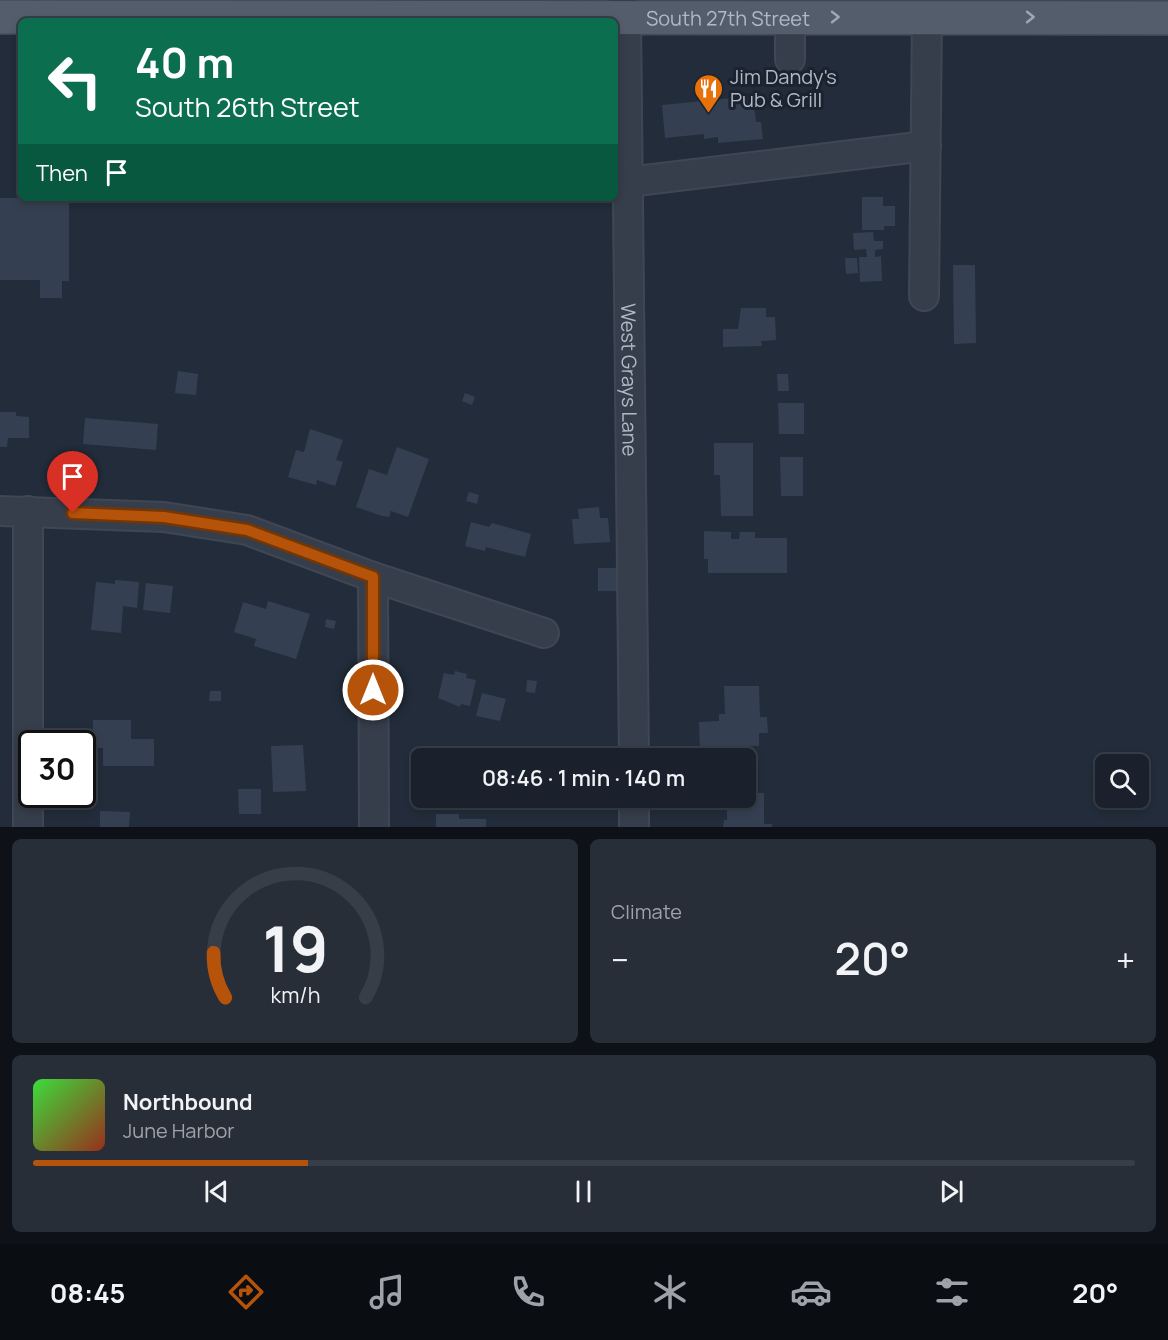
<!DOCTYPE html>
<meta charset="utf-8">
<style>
body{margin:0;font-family:Manrope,sans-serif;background:#272e38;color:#f1f3f6;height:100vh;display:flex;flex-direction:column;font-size:22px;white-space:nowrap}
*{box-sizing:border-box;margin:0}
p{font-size:20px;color:#9fa3a9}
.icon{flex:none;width:33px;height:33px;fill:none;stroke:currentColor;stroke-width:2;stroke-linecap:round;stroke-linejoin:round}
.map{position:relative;height:827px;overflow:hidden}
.drawer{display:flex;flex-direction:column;gap:12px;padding:12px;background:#0e1218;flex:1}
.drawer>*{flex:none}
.banner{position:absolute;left:18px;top:18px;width:600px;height:183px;border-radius:9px;box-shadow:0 3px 9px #0003,0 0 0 2px #383e48;background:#0b6e4f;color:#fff;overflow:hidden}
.tools{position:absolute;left:1095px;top:754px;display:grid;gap:12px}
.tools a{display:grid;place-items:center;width:54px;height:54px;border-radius:9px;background:#1a212c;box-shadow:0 3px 9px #0003,0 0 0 2px #383e48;font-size:30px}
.speed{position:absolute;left:18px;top:730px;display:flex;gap:12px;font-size:30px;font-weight:700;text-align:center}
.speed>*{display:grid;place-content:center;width:78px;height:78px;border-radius:50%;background:#1a212c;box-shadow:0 3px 9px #0003,0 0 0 2px #383e48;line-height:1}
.speed .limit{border:3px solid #111;border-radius:9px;background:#fff;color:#111}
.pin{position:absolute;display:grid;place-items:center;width:51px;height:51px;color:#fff;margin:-62px -26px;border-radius:50% 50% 50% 0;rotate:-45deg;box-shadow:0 0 6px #0007}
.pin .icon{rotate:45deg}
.me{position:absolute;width:66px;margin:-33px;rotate:0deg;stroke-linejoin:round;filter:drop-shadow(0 0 4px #0008)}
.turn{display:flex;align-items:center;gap:21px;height:126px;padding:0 18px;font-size:27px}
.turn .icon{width:78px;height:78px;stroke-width:2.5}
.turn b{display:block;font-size:42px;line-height:51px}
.then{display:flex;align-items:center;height:57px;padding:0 18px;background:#0003;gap:12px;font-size:22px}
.big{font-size:45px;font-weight:600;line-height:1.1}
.drawer .widget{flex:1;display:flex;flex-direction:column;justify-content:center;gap:9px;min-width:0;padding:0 21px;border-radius:9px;background:#272e38}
.drawer .dial{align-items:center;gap:0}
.dial svg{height:156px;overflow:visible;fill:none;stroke:#383e48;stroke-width:7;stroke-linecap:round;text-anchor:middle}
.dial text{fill:#f1f3f6;stroke:none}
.song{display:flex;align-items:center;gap:18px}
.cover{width:72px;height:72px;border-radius:9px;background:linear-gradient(135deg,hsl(120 70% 55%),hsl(10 70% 35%))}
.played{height:6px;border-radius:3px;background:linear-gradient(90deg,#b45309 25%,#383e48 25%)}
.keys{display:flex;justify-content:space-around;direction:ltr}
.heat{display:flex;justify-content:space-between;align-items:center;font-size:33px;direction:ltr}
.drawer .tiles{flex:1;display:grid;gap:12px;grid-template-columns:1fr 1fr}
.widget:last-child{grid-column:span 2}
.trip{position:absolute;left:411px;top:748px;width:345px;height:60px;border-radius:9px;background:#1a212c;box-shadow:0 3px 9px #0003,0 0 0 2px #383e48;font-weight:600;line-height:60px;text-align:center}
.tabs{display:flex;height:96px;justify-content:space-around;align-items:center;background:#0a0d12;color:#9fa3a9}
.tabs .icon{width:42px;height:42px}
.tabs .selected{color:#b45309}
.tabs b{font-size:27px;color:#f1f3f6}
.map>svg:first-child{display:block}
</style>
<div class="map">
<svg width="1168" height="827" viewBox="0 0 1168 827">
<rect width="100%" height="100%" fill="#222c3a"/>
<path fill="#344051" d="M753 96 756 122H761L763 139 718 143V137L704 139V134L665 138 662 105Z
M17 186H21V198L69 199V281H62V298H40V280H0V198H17Z
M862 197H883V206H895V226H884V230H862Z
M873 232 874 241H883V249L875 250V257L881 256 882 281 860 282 859 257H867L866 249 854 250 853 233Z
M845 258H857L858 273 846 274Z
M953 265H975L976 343 954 344Z
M741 308H766V317H775L776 340 761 341 762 346 723 347V329H738Z
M178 371 198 374 196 395 175 393Z
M777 374H788L789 391H778Z
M465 393 475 397 472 405 462 401Z
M778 403H804V434H779Z
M0 412H16V416L29 417V438H8L7 447H0Z
M85 418 158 424 156 450 83 444Z
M310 429 343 440 336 460 343 462 335 486 317 480 316 485 288 477 296 450 304 452Z
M714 443H753V516H721L720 475H714Z
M397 447 429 459 408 517 391 511 389 517 382 516 356 507 369 469 387 475Z
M780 457H803V496H781Z
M469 492 479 495 477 504 466 501Z
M599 507 600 518H608L610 542 574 544 572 519H579L578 509Z
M471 522 489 527 492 523 531 534 525 557 486 547 485 551 465 546Z
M704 531 731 532V539H739L740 532H755V538H787V573H708V559H704Z
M598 568H619V591H598Z
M115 580 139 582 137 608 123 606 121 633 91 630 96 582 115 584Z
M146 583 173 586 170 613 143 610Z
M268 601 310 614 296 659 254 646 256 639 234 632 243 602 266 609Z
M326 619 336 621 334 629 325 627Z
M455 671 467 674 466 678 476 680 470 706 461 704 460 707 438 698 444 673 454 675Z
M527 680 537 681 535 693 526 692Z
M724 686H759L760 717H767L768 733H759V746L725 747 726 754H700L699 722 719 721V714H725Z
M210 691H221V701H209Z
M482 693 506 699 500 721 476 716Z
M93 720H131V739H154V766H103V748H93Z
M303 745 306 791 273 792 271 746Z
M238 789H261V814H239Z
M746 793H764V824H772V827H723L724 820H727V798H746Z
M100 811 130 812 129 827H100Z
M436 814H459V819H486V827H436Z"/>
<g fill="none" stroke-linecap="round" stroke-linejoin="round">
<defs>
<g id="minor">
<path id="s1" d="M623 0 626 17 634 759"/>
<path d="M790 17V59"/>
<path d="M628 182 926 146"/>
<path d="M924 296 927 17"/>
<path d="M0 511 164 517 247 530 373 577 544 633"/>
<path d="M28 511V827"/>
<path d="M373 577 374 827"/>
<path d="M634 798V827"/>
</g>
<g id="major">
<path id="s2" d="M0 17 1168 18"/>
</g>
</defs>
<use href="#minor" stroke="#3f4754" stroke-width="32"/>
<use href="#major" stroke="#3f4754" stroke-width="36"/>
<use href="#minor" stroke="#363e4b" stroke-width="28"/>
<use href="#major" stroke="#545d6b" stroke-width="33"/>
</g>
<defs><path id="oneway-chevron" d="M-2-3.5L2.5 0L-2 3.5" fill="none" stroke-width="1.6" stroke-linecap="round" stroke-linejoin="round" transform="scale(1.5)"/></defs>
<g stroke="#9ea7b5">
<use href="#oneway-chevron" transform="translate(835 17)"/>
<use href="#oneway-chevron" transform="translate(1030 17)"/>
</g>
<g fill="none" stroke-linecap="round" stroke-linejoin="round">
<defs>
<path id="route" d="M73 513 164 517 247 530 373 577V690"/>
</defs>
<use href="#route" stroke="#753606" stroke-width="15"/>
<use href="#route" stroke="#b45309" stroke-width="10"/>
</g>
<defs>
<symbol id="restaurant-pin" viewBox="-11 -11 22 30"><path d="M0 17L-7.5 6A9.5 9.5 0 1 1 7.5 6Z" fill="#e8710a" stroke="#1b232f"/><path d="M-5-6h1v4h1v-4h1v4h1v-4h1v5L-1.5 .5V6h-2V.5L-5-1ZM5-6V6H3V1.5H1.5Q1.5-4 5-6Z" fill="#fff"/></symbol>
</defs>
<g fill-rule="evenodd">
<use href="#restaurant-pin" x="692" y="72" width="33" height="45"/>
</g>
<g text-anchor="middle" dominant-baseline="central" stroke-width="6" stroke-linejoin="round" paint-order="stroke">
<g font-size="20" fill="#b1b9c7" stroke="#1b232f">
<text stroke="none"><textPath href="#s2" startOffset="728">South 27th Street</textPath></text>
<text stroke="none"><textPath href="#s1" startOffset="380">West Grays Lane</textPath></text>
</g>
<g font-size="20" fill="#b1b9c7" stroke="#1b232f" text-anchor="start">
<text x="730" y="76">Jim Dandy's<tspan x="730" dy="23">Pub &amp; Grill</tspan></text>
</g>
</g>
</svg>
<div class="tools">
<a><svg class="icon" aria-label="search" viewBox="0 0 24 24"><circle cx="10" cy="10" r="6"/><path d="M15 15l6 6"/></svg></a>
</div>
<div class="speed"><div class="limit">30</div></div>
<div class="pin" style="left:73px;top:513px;background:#d93025"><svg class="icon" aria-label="arrive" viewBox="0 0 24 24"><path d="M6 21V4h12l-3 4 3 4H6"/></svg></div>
<svg class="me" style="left:373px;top:690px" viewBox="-20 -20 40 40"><circle r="17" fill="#b45309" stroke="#fff" stroke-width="3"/><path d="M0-11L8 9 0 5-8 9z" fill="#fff"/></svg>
<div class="trip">08:46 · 1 min · 140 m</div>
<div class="banner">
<div class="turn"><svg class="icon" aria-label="left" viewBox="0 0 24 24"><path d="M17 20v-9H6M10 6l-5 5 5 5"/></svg><div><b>40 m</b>South 26th Street</div></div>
<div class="then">Then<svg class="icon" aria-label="arrive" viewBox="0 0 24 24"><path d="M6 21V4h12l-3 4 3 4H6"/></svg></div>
</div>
</div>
<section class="drawer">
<div class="tiles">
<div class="widget dial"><svg viewBox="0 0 100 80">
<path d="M14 69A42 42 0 1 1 86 69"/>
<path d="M14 69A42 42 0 0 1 8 46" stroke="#b45309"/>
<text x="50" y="56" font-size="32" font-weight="700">19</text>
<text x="50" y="72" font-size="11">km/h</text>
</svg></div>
<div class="widget"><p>Climate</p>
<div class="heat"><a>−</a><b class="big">20°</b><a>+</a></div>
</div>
<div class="widget">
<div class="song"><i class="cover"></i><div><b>Northbound</b><p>June Harbor</p></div></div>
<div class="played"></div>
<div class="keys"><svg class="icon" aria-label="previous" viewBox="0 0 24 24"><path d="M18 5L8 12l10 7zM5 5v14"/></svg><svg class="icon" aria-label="pause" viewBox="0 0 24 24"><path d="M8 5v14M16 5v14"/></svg><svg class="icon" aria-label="next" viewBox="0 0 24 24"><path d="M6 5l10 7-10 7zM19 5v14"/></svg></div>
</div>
</div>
</section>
<nav class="tabs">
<b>08:45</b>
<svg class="icon selected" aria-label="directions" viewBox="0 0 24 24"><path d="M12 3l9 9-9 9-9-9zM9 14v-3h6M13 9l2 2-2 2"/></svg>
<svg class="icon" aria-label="music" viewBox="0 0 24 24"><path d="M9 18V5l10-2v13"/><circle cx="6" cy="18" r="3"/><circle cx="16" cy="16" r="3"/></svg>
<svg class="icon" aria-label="phone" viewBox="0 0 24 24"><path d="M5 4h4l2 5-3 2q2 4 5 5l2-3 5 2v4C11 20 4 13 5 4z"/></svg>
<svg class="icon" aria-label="climate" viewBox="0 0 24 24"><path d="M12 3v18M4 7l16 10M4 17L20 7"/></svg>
<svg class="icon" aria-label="car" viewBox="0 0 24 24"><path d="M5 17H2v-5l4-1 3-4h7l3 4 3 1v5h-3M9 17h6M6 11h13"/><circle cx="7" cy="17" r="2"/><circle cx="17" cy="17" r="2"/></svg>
<svg class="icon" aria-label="filters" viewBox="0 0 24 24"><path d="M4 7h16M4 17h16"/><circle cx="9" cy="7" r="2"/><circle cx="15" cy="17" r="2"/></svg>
<b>20°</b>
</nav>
